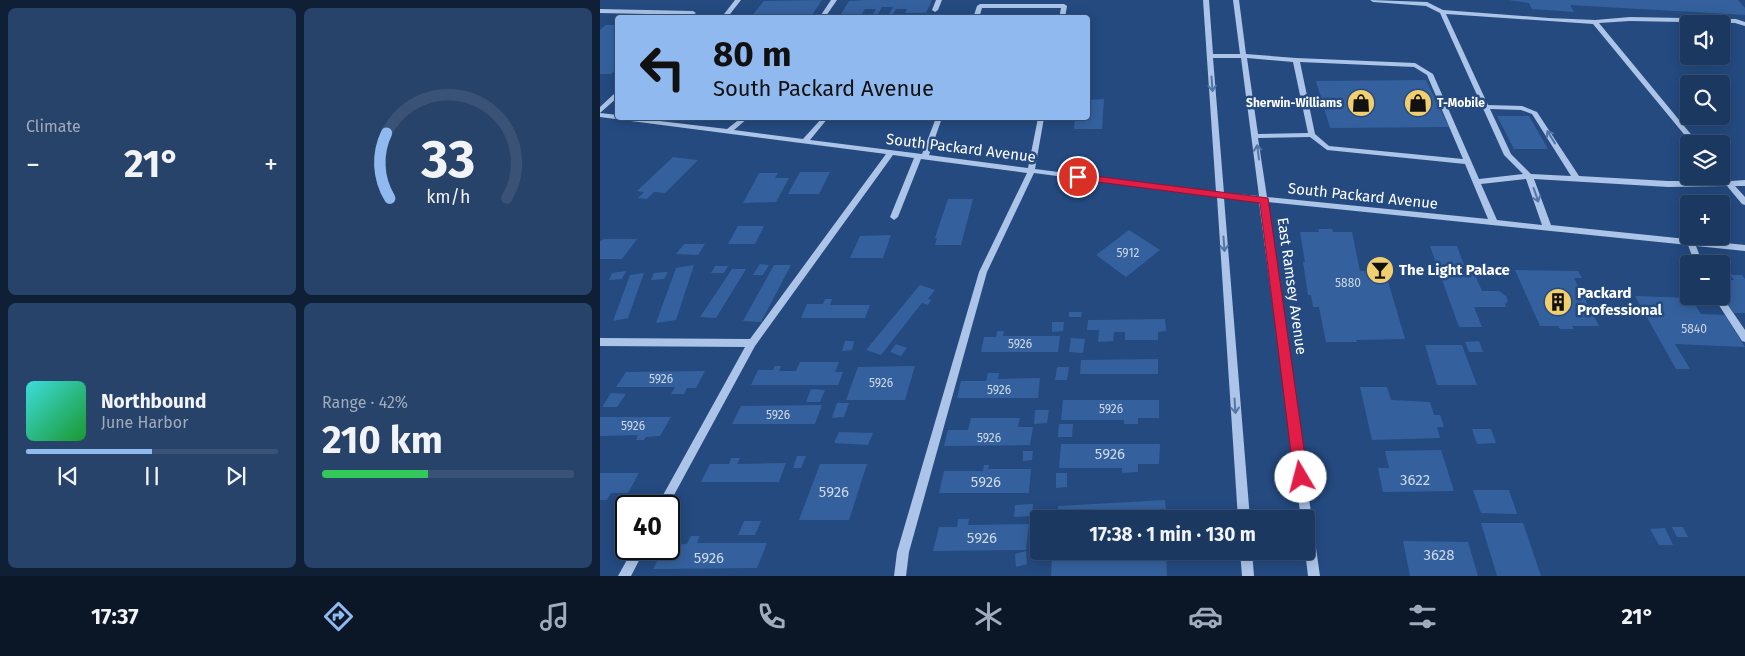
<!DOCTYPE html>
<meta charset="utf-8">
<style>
body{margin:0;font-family:"Fira Sans",sans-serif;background:#284369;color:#f1f3f6;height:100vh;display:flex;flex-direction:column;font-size:19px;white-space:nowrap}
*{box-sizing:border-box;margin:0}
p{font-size:16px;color:#a0acbd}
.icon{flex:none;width:28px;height:28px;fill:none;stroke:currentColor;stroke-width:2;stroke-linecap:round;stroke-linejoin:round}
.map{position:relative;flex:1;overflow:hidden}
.panel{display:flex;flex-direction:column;gap:8px;padding:8px;background:#0f1f35;width:600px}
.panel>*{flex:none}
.banner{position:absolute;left:15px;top:15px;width:475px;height:105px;border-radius:5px;box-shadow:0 2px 12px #0003,0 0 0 1px #395275;background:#90b9f0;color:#111;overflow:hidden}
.tools{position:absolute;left:1080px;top:15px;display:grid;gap:10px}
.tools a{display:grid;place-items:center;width:50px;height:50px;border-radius:5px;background:#1b3860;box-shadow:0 2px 12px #0003,0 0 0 1px #395275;font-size:25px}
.speed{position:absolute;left:15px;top:495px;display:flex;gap:10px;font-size:25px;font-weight:700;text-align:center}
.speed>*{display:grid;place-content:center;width:65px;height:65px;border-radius:50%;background:#1b3860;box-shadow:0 2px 12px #0003,0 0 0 1px #395275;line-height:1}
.speed .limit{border:2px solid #111;border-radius:8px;background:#fff;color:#111}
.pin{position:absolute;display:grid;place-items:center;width:42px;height:42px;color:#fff;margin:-21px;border:2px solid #fff;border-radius:50%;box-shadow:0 1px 5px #0007}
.me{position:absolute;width:55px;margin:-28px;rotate:352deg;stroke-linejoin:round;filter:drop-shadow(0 0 4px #0008)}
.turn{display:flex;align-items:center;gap:18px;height:105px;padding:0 15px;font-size:22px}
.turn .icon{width:65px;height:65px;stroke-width:2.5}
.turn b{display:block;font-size:35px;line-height:42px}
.big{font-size:38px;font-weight:700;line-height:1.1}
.panel .tile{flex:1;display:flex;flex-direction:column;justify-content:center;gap:8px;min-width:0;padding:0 18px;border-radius:8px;background:#284369}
.panel .dial{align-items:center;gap:0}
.dial svg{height:130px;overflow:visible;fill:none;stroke:#395275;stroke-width:7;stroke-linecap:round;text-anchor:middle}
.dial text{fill:#f1f3f6;stroke:none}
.song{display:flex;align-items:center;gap:15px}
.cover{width:60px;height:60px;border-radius:8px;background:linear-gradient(135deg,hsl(180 70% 55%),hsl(130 70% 35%))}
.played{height:5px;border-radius:2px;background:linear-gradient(90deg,#90b9f0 50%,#395275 50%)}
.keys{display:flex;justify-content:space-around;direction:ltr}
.heat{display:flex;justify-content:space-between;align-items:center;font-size:28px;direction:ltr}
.charge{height:8px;border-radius:4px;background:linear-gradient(90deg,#34c759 42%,#395275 0)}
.panel .tiles{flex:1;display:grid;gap:8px;grid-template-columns:repeat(2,1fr)}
.trip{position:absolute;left:430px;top:510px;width:285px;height:50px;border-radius:5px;background:#1b3860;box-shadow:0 2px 12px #0003,0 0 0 1px #395275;font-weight:700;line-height:50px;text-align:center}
.dock{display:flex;height:80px;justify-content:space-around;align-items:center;background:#0b1626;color:#a0acbd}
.dock .icon{width:35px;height:35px}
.dock .current{color:#90b9f0}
.dock b{font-size:22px;color:#f1f3f6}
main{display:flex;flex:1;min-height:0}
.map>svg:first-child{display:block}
</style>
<main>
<section class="panel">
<div class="tiles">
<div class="tile"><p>Climate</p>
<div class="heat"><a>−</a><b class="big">21°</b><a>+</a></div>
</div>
<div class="tile dial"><svg viewBox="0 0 100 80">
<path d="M14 69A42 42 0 1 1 86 69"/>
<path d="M14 69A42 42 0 0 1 12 29" stroke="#90b9f0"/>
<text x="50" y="56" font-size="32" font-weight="700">33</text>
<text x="50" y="72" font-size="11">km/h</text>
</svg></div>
<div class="tile">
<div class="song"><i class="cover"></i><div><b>Northbound</b><p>June Harbor</p></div></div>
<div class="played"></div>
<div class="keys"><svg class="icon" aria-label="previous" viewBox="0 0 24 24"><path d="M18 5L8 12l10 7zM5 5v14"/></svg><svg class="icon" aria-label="pause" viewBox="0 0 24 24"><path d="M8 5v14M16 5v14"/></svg><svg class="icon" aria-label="next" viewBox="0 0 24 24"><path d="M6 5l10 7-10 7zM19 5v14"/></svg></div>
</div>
<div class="tile"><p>Range · 42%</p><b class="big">210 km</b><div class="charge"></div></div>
</div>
</section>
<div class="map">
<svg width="1145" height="576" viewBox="0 0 1145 576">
<rect width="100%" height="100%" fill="#244a80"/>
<path fill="#34619d" d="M222 0 210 18H150L164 1Z
M265 0H332L326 13H305L307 9H296L293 14H289L293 7H282L278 14H273L276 9H265L262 14H241L249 1Z
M908 0H1138L1145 8V15L970 5 974 12 932 9 929 3Z
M6 25H18V68L11 74H0V30Z
M826 80 849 127 730 128 716 81Z
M504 99 502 129H474L475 118H488V100Z
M897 116H929L948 149H914Z
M73 157 98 160 65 193 54 192 47 199 38 198 44 192 37 191Z
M200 172H230L219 194H188Z
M159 173H178L175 178H189L176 202 143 203Z
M348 199H373L361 245H335L337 238H335Z
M138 226H164L155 244H128Z
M718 229H732L733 232H752L760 271H785L805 339 756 340 757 342H726L719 307H713L711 295H708L703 262H705L700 232H719Z
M529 230 560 250 526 277 496 255Z
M291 235 283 258H250L260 236Z
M4 239H37L22 259H0V241Z
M84 244H105L98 255 76 254Z
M830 246H857L867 273H874L882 291H899L906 296 908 301 905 304 906 307H874L882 327H859Z
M160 264 169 265 163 275H153Z
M94 265 76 320 56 323 76 268Z
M174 265H191L161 322 143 321Z
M115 266H128L124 273H111Z
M132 269H146L116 318 100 317Z
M915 270 978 271 982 278H974L999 326H972L974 329H960L958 326H940Z
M26 271 22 279 9 280 12 273Z
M68 272 64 279 51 280 54 273Z
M44 273 28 318 13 321 30 275Z
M1130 275H1142L1145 279V313H1134L1121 295V280H1134Z
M320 285 335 290 328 299 331 300 328 305 322 303 281 355 266 350Z
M1035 296 1091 298 1101 314 1125 315 1145 347 1075 344 1090 369H1076Z
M225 299H232L230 305H270L265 318H201L207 304H223Z
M469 312H482L481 317H469Z
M565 319 566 331 558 332V340H525V332H514L513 341 498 342 499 330H487L488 320Z
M452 322H464L463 331 452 332Z
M397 331H404L403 336H460L458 352H381L384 337H396Z
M471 338 485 339 483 353 469 352Z
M245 341H254L252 350 242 351Z
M879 341 883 352H869L865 342Z
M296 344 307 348 301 356 290 352Z
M825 345H862L877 385H837Z
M558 359V374H480L481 360Z
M200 362H239L235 372H243L238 385H151L158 370H173L175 366H181L179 371H196Z
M315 366 305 400H246L258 367Z
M457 367H469L467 380H455Z
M105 371 96 388H87L84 394H71L75 387H16L26 372Z
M388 373H399L398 379 440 378 438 398H357L361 381H386Z
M760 387H787L791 400 830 402 834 415H840L844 427H837L840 438 772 440Z
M211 389 225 390 220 402H206Z
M11 393 26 394 17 407H2Z
M463 400H559V418H538V424H524V420H461Z
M237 403H249L244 417 232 418Z
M222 405 215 424H132L141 406Z
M435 410H449L447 423 434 424Z
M0 417H71L60 436 46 437 44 440H36L38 435 0 436Z
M371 418H420L418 427H433L430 445 344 446 348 430H368Z
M459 424H473L472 437H458Z
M872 429H891L896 443 877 444Z
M239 432 273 433 268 445 234 443Z
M461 444H560L559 464H538V472L522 473V468H459Z
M841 450 854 491 783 492 778 468H789L785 451Z
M423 451H433L432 460 423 461Z
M197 456H206L201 468H193Z
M131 458H140L137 464 186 463 179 482H101L110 464H129Z
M220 464H267L249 520H199Z
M384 465H389L388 469H431L429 493H339L344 471H383Z
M0 473H39L28 493H11L7 500H0Z
M456 473H467V487L456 488Z
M873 490H909L917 514 881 513Z
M565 500 567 519H458V506Z
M433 504 432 516 414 517 415 505Z
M358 519H369L368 525 429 524 426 550 333 551 339 527H357Z
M144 521H161L155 535H138Z
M881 523H923L941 576H897Z
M1072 527H1083L1088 537H1077Z
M1065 528 1073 545H1059L1050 529Z
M91 536H100L97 543H167L157 568 53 569 63 549H69V545L87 544Z
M803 541 868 542 878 576H810Z
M426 551 427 564 416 567 415 554Z
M546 551H566L567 576H451L452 557Z"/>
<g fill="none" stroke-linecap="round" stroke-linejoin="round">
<path fill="#abc4e7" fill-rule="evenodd" d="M135 0H141L127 18H121Z
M231 0H237L226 16H222L221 15Z
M336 0H342L338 10 335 12 332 10Z
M603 0H609L613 54H640L633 0H639L646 54 696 58 815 63 833 74 879 179 923 174 904 155 840 13 826 6 773 2 770 0 827 2 843 10 949 18 995 20 1030 17 1136 19 1145 22V26L1135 23 1030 21 999 23 1099 144H1092L993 24 846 14 888 105 922 106 937 112 979 176 1068 181H1123L1119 176H1121V172H1124L1131 181 1145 180V186H1135L1145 197V205L1142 204 1127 186 1068 187 934 179 951 225 1145 245V251L1096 246 1103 264H1095L1088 245 667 202 720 576H708L705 551H706V519H701L659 202 624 198 650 519H638L617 197 434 173 387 272 309 552 306 576H294L297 552 379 272 427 173 321 159 298 217 294 220 290 217 314 158 293 155 155 346 68 506H57L145 347 0 346V338L150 339 286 154 0 117V107L16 92 18 91V97L0 113 18 115V118H34L127 129 141 118H148L134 130 203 139 222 118H228L210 140 322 154 336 118H342L329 155 428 168 438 118H444L435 169 616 192ZM613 58H641L659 196 624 193ZM647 58 693 62 708 133 658 134ZM700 62 814 67 827 75 863 159 729 146 715 134ZM890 109 921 110 932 114 971 176 931 174 911 154ZM710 137 727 150 865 164 888 219 667 197 658 138ZM926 179 942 225 897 220 881 184Z
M380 4H464L467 6 465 18H459L461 8H382L379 18H373L377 6Z
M0 9 93 11 96 13 93 15 0 13Z
M1121 295 1145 330V342L1142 341 1113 296Z
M33 549H45L31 576H18Z
M640 551H652L654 576H642Z"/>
</g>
<defs><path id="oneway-shaft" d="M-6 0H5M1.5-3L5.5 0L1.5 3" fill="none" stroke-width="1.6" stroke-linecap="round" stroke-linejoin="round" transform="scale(1.25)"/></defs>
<g stroke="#5375a4">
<use href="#oneway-shaft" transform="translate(612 84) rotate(86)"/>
<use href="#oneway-shaft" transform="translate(951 137) rotate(-122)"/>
<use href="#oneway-shaft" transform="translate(658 152) rotate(-98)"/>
<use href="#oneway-shaft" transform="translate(936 195) rotate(71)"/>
<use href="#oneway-shaft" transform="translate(624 244) rotate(86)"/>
<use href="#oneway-shaft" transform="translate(635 406) rotate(86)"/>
</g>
<path fill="#e11d48" stroke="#92132f" d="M478 174 668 198 708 477 706 482 701 484 696 482 694 477 660 203 475 179 473 177Z"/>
<defs>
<symbol id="shop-disc" viewBox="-11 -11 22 22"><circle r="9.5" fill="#f1ce6e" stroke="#244a80"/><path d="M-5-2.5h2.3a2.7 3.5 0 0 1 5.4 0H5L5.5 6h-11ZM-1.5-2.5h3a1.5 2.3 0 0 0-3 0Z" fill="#111"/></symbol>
<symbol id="bar-disc" viewBox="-11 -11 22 22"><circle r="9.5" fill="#f1ce6e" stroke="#244a80"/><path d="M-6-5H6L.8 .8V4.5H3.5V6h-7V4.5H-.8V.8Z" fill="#111"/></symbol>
<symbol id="building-disc" viewBox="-11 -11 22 22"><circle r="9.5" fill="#f1ce6e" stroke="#244a80"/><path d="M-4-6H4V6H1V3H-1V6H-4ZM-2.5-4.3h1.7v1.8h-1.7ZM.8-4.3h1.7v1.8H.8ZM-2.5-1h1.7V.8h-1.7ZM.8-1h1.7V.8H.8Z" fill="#111"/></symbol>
</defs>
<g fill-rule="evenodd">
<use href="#shop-disc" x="745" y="87" width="32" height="32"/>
<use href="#shop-disc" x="802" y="87" width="32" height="32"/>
<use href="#bar-disc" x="764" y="254" width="32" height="32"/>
<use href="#building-disc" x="942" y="286" width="32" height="32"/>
</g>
<g text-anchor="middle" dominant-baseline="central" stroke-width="5" stroke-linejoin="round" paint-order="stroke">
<g font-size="12" font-weight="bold" fill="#fff" stroke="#244a80" text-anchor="end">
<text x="742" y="103">Sherwin-Williams</text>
<text x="837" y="103" text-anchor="start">T-Mobile</text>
</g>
<g font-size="12" fill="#ccd8e6">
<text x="528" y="253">5912</text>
<text x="748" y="283">5880</text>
<text x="1094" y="329">5840</text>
<text x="420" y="344">5926</text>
<text x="61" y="379">5926</text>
<text x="281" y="383">5926</text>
<text x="399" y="390">5926</text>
<text x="511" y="409">5926</text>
<text x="178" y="415">5926</text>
<text x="33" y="426">5926</text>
<text x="389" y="438">5926</text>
</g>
<g font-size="15" fill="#fff" stroke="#244a80">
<text transform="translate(361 148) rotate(7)">South Packard Avenue</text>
<text transform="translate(763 196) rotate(6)">South Packard Avenue</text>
<text transform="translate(692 286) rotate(82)">East Ramsey Avenue</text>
</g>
<g font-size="15" font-weight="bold" fill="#fff" stroke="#244a80" text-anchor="start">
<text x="799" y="270">The Light Palace</text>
<text x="977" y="293">Packard<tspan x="977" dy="17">Professional</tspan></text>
</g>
<g font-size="15" fill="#ccd8e6">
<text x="510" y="454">5926</text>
<text x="815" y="480">3622</text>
<text x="386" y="482">5926</text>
<text x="234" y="492">5926</text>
<text x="382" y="538">5926</text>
<text x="839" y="555">3628</text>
<text x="109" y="558">5926</text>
</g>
</g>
</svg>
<div class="tools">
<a><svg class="icon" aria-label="sound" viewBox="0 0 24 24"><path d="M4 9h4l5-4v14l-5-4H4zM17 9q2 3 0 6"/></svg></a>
<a><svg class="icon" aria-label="search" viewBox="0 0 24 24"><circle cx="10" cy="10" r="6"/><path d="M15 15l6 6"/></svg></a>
<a><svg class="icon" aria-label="layers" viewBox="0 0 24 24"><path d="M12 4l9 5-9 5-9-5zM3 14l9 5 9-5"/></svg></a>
<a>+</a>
<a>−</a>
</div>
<div class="speed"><div class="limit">40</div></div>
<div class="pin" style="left:478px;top:177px;background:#d93025"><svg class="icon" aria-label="arrive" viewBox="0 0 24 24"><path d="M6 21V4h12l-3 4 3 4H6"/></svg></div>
<svg class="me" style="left:701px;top:477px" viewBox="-20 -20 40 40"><circle r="19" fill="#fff"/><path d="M0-13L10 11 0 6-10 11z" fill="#e11d48"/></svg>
<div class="trip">17:38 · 1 min · 130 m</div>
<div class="banner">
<div class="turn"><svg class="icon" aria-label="left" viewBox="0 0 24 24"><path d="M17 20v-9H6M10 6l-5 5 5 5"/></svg><div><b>80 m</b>South Packard Avenue</div></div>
</div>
</div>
</main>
<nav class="dock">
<b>17:37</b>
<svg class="icon current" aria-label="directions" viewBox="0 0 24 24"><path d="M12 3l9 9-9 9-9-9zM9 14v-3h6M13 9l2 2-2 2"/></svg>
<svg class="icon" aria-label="music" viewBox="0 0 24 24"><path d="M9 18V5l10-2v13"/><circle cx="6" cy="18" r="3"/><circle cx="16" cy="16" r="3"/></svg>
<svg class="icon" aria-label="phone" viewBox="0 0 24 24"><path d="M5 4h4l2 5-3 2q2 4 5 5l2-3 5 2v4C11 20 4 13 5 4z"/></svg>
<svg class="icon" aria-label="climate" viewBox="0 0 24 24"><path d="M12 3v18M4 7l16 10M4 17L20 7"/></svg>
<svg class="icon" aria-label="car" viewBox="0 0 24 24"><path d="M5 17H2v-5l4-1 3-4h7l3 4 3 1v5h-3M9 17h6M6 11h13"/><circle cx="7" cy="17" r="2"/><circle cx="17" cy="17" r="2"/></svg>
<svg class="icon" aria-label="filters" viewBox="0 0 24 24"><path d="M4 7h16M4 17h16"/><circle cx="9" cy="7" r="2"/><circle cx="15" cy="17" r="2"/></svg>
<b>21°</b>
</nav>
